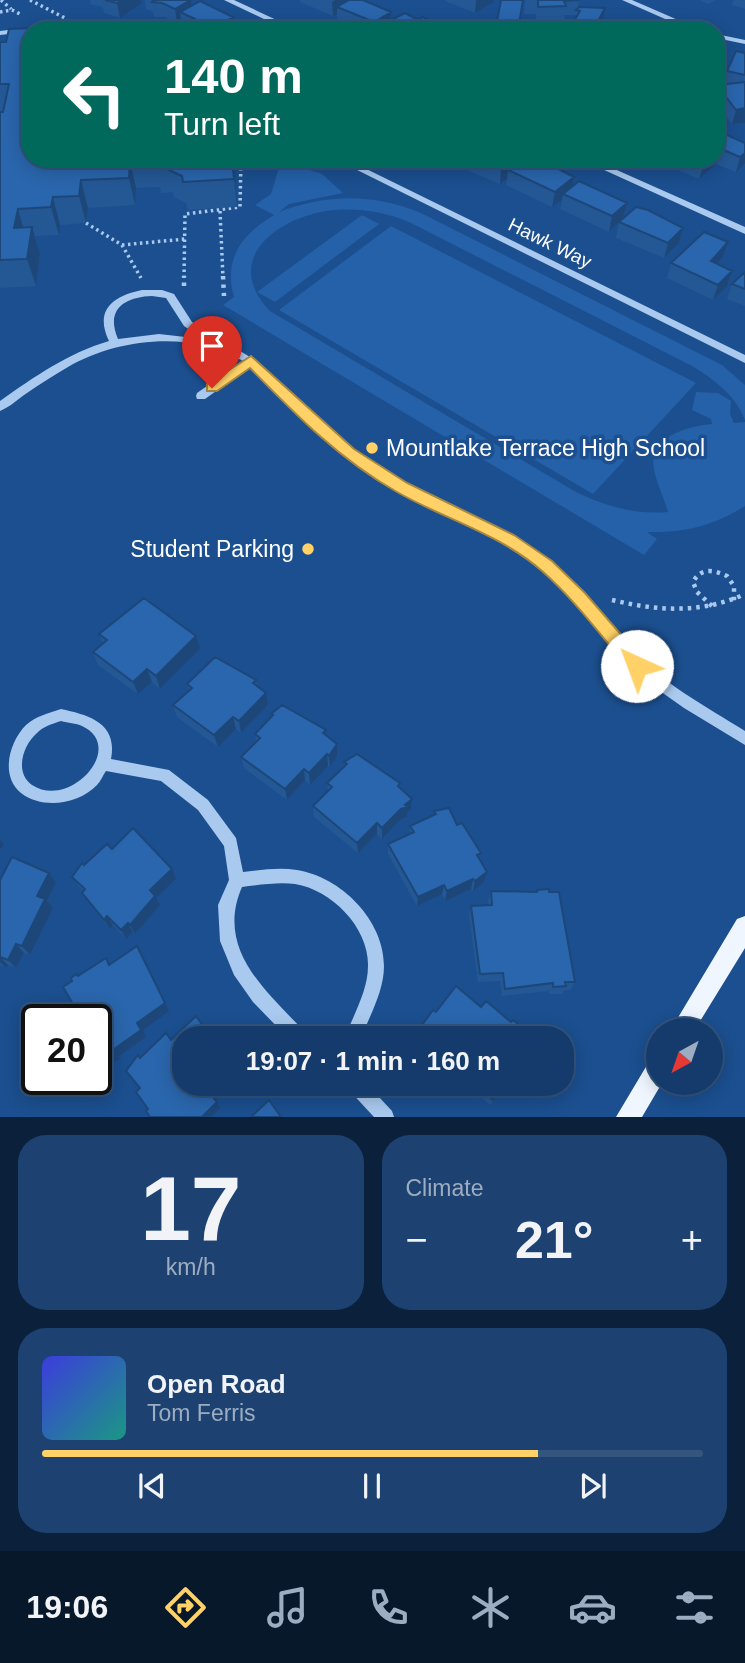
<!DOCTYPE html>
<meta charset="utf-8">
<style>
body{margin:0;font-family:Arial,sans-serif;background:#1d4271;color:#f1f3f6;height:100vh;display:flex;flex-direction:column;font-size:26px;white-space:nowrap}
*{box-sizing:border-box;margin:0}
p{font-size:23px;color:#9dadc1}
.icon{flex:none;width:38px;height:38px;fill:none;stroke:currentColor;stroke-width:2;stroke-linecap:round;stroke-linejoin:round}
.map{position:relative;height:1117px;overflow:hidden}
.sheet{display:flex;flex-direction:column;gap:18px;padding:18px;background:#0b203b;flex:1}
.sheet>*{flex:none}
.banner{position:absolute;left:21px;top:21px;width:704px;height:147px;border-radius:28px;box-shadow:0 4px 18px #0003,0 0 0 2px #33557e;background:#00695c;color:#fff;overflow:hidden}
.needle{width:46px;rotate:220deg}
.buttons{position:absolute;left:646px;top:1018px;display:grid;gap:14px}
.buttons a{display:grid;place-items:center;width:77px;height:77px;border-radius:50%;background:#143b6b;box-shadow:0 4px 18px #0003,0 0 0 2px #33557e;font-size:35px}
.speed{position:absolute;left:21px;top:1004px;display:flex;gap:14px;font-size:35px;font-weight:700;text-align:center}
.speed>*{display:grid;place-content:center;width:91px;height:91px;border-radius:50%;background:#143b6b;box-shadow:0 4px 18px #0003,0 0 0 2px #33557e;line-height:1}
.speed .limit{border:4px solid #111;border-radius:10px;background:#fff;color:#111}
.pin{position:absolute;display:grid;place-items:center;width:60px;height:60px;color:#fff;margin:-72px -30px;border-radius:50% 50% 50% 0;rotate:-45deg;box-shadow:0 0 7px #0007}
.pin .icon{rotate:45deg}
.me{position:absolute;width:77px;margin:-38px;rotate:317deg;stroke-linejoin:round;filter:drop-shadow(0 0 5px #0008)}
.turn{display:flex;align-items:center;gap:24px;height:147px;padding:0 28px;font-size:32px}
.turn .icon{width:91px;height:91px;stroke-width:2.5}
.turn b{display:block;font-size:49px;line-height:60px}
.big{font-size:52px;font-weight:800;line-height:1.1}
.sheet .card{flex:1;display:flex;flex-direction:column;justify-content:center;gap:10px;min-width:0;padding:0 24px;border-radius:28px;background:#1d4271}
.sheet .dial{align-items:center;gap:0}
.dial b{font-size:91px;line-height:1}
.song{display:flex;align-items:center;gap:21px}
.cover{width:84px;height:84px;border-radius:10px;background:linear-gradient(135deg,hsl(240 70% 55%),hsl(170 70% 35%))}
.played{height:7px;border-radius:4px;background:linear-gradient(90deg,#ffd166 75%,#33557e 75%)}
.keys{display:flex;justify-content:space-around;direction:ltr}
.heat{display:flex;justify-content:space-between;align-items:center;font-size:38px;direction:ltr}
.sheet .tiles{flex:1;display:grid;gap:18px;grid-template-columns:1fr 1fr}
.card:last-child{grid-column:span 2}
.trip{position:absolute;left:172px;top:1026px;width:402px;height:70px;border-radius:28px;background:#143b6b;box-shadow:0 4px 18px #0003,0 0 0 2px #33557e;font-weight:800;line-height:70px;text-align:center}
.menu{display:flex;height:112px;justify-content:space-around;align-items:center;background:#08182b;color:#9dadc1}
.menu .icon{width:49px;height:49px}
.menu .active{color:#ffd166}
.menu b{font-size:32px;color:#f1f3f6}
.map>svg:first-child{display:block}
</style>
<div class="map">
<svg width="745" height="1117" viewBox="0 0 745 1117">
<rect width="100%" height="100%" fill="#1b4f8f"/>
<path fill="#2461a8" d="M281 161 322 174 343 193 289 204 279 212C326 194 373 193 421 213L722 365 745 385V420C735 395 715 380 692 366L409 222C385 212 360 208 334 210 281 215 219 258 270 311L576 492C605 506 636 515 668 512 664 498 657 484 654 470 647 437 688 426 712 424L711 419 692 410 696 392 718 393 731 401 730 414 734 423 745 422V506C714 526 683 533 647 532L657 539 644 555 223 305 234 297C223 259 242 234 274 215L255 205 271 194Z
M362 215 379 224 275 302 257 292Z
M391 226 696 383 593 494 279 310Z"/>
<g fill="none" stroke-linecap="round" stroke-linejoin="round">
<path stroke="#a9c9ee" stroke-width="3.5" stroke-dasharray="2.5 3.5" stroke-linecap="butt" d="M1 0 11 9
M30 0 65 18 77 30
M0 12 12 10 22 15
M220 211 223 278
M86 223 122 245 141 278
M122 245 185 239
M184 278 185 214 240 207 241 159"/>
<path stroke="#a9c9ee" stroke-width="4.5" stroke-dasharray="3.5 5" stroke-linecap="butt" d="M223 276 224 296
M184 286V276
M612 600C658 611 701 614 745 594
M712 606 697 592 693 582C701 567 714 570 727 576L734 586V601"/>
<path fill="#a9c9ee" fill-rule="evenodd" d="M224 0H234L298 30H287Z
M622 0H632L701 30H690Z
M24 28H27V32L0 35V31Z
M716 34 745 40V44L716 38Z
M335 159H346L745 355V363Z
M580 159H592L745 227V234Z
M142 290H162L174 294 192 322 218 338V342C255 353 276 379 301 405 316 420 332 434 349 447 412 494 490 514 551 562 581 587 602 621 629 649 663 683 705 706 745 731V745L684 708 643 679 619 656 566 593 543 570 501 541 411 496 358 465 317 433 250 367 205 399H197L196 396 197 393 243 361C193 330 117 338 68 367 54 375 40 384 27 393 18 399 10 407 0 411V401C34 377 68 353 109 341 94 310 113 296 142 290ZM152 296 166 298 184 326 203 339 159 334 118 339C105 309 125 297 152 296Z
M61 709C89 715 118 723 111 759L169 770 208 800 236 838 243 872C261 870 279 867 297 870 341 877 384 920 384 966 384 991 370 1015 361 1038H345C353 1015 368 991 368 966 369 928 332 890 295 884 278 882 259 885 242 887 215 949 266 991 305 1032L307 1038H288L253 1002 234 975 220 941 218 905 229 880 224 846 198 810 161 781 106 771C103 775 101 781 97 785 79 804 43 810 21 793 0 776 9 742 26 725 36 716 49 713 61 709ZM61 721C68 723 76 723 82 726 127 747 70 810 32 785 14 772 23 745 37 733 44 726 52 724 61 721Z
M346 1083H366L392 1111 394 1117H374L348 1089Z"/>
<path fill="#f0f6ff" fill-rule="evenodd" d="M745 916V948L694 1031H670L737 919Z
M658 1056V1083H662L642 1117H616L650 1060Z"/>
</g>
<path fill="#245895" d="M90 0H141L142 3 120 18 104 13 103 7 91 4Z
M145 0H191L192 5 233 17 234 23 251 30H189L182 27 181 21 177 23 164 17H154L153 12 146 9Z
M300 0H363L391 12V20L430 27 436 30H357L337 21V14L333 16 300 2Z
M445 0H494V2L475 13 445 1Z
M524 0 519 30H496L497 21Z
M525 0H579L578 8H605L603 23 601 26 575 19 576 15H565L564 20 536 21V14H524Z
M699 0H716L708 4Z
M733 0H745V9L732 5Z
M60 27 61 30H30V159H234L237 207 188 210 186 203 174 197 173 192 161 193 160 187 136 188 135 205 88 208 86 223 60 225 59 235 35 236 40 254 36 286 0 288V112H3H0V42H6L9 29Z
M745 53V123L732 124 716 104V90L717 85H723L727 71Z
M716 130 745 143 736 172 716 164 699 179 678 170 681 159H716Z
M456 159H518L517 163 572 186 627 203 623 218 609 232 560 209 562 200 552 207 506 185 507 179 500 184 455 165Z
M619 222 683 228 679 243 664 258 616 238Z
M723 257 717 264 732 271 727 286 713 300 667 278 671 263Z
M745 272V306L727 299 732 284Z
M99 634 200 649 160 689 152 682 138 694 98 665 93 652 103 644Z
M256 680 257 686 268 705 241 733 236 729 218 747 177 717 173 705 189 690 187 684Z
M271 714 326 736 337 756 330 767 328 766 310 785 305 780 287 800 244 768 241 757 256 741 255 734 271 717Z
M344 762 400 783V789L412 799 411 809 407 813V817L401 819 382 839 377 834 358 853 314 817 313 806 328 792 327 783 345 766Z
M434 811 457 825 480 859 487 872 484 882 473 891 471 889 445 901 442 894 417 906 388 854V844L410 834V826L434 815Z
M112 849 172 869 176 879 156 898 160 905 135 934 133 932 126 939 113 925 110 929 88 902 82 893 84 891 79 886 72 877 84 865Z
M0 880 56 883 47 901 53 908 30 955 24 953 16 968 8 965 6 968 0 965Z
M537 890 575 982 570 990H564L562 994H549V991L502 996 500 981 478 982 469 915 471 906 489 905 488 901 491 891 536 892Z
M481 1007 517 1027 525 1034 523 1038H420L418 1036 419 1029 436 1012Z
M455 1083H510L499 1099 497 1097 490 1105 477 1094 473 1099Z"/>
<path fill="#1d4779" d="M122 0H141L142 3 120 18 117 3Z
M191 0 193 14 180 12 181 21 177 23 175 9Z
M335 0H350L337 7V14L333 16 332 2Z
M476 0H494V2L475 13Z
M605 8 603 23 599 30 596 25Z
M391 12V26L385 23V30H374V22Z
M233 17 234 30H214V28Z
M745 108V123L732 124 736 110Z
M721 149 716 164 699 179 704 164 709 159H716V153Z
M745 153V163L736 172 740 157Z
M232 159H234L237 207 234 179Z
M514 159H518L516 171 508 170 507 179 500 184 501 169Z
M130 161 136 188 135 205 129 178Z
M574 177 571 192 563 194 562 200 552 207 555 192Z
M81 180 88 208 86 223 79 196Z
M53 197 60 225 59 235 51 207Z
M627 203 623 218 609 232 612 216Z
M18 209 26 237 14 228Z
M32 227 40 254 36 286 27 259Z
M683 228 679 243 664 258 668 243Z
M728 242 723 257 706 276 711 261Z
M732 271 727 286 713 300 718 285Z
M196 636 200 649 160 689 156 676Z
M147 669 152 682 138 694 133 682Z
M266 693 268 705 241 733 239 721Z
M233 717 236 729 218 747 214 735Z
M337 744V756L330 767 329 756Z
M327 754 328 766 310 785 309 773Z
M304 769 305 780 287 800 285 789Z
M412 799 411 809 407 813V817L401 819 382 839V828Z
M377 823V834L358 853 357 843Z
M0 839 4 845 0 849Z
M172 869 176 879 156 898 160 905 135 934 130 925 150 890Z
M487 872 484 882 473 891 475 881Z
M49 873 56 883 47 901 53 908 30 955 22 946 37 896Z
M473 879 471 889 445 901 447 891Z
M444 885 442 894 417 906 418 897Z
M107 916 113 925 110 929 104 920Z
M128 923 133 932 126 939 121 930Z
M16 944 24 953 16 968 8 960Z
M137 946 169 1011 143 1030 146 1037 119 1056 120 1059 104 1067 97 1061 113 1050 137 1023Z
M0 957 8 965 6 968 0 962Z
M223 1083H232L215 1101 211 1095Z
M217 1102 220 1108 211 1117H202Z"/>
<path fill="#2a66ad" stroke="#1d4779" stroke-width="2" d="M105 0H122L117 3Z
M156 0H191L175 9 162 3 151 2Z
M349 0H363L391 12 374 22 337 7Z
M501 0H523L519 24 497 21Z
M538 0H579L564 1 566 6 538 7Z
M200 1 233 17 214 28 180 12Z
M579 7 605 8 596 25 605 27 603 30H569L580 11 576 10Z
M405 13 418 20 423 17 431 21 425 24 436 29 400 30 385 23Z
M235 22 251 30H222Z
M632 22 647 25 645 30H622L623 28 629 29Z
M60 27 59 30H30V159H232L234 179 183 182 182 176 169 170 173 164 156 166V160L130 161 129 178 81 180 79 196 53 197 51 207 18 209 14 228 32 227 27 259 0 260V112H3L9 84H0V42H6L9 29Z
M736 51 745 53V75L727 71Z
M745 82V108L736 110 717 85Z
M716 130 745 143V153L740 157 721 149 716 153Z
M478 159H514L501 169Z
M522 159H539L574 177 555 192 508 170Z
M692 159H709L704 164Z
M579 181 627 203 612 216 563 194Z
M636 207 648 210 683 228 668 243 619 222Z
M704 232 728 242 711 261 732 271 718 285 671 263Z
M745 272V289L732 284Z
M144 598 196 636 156 676 147 669 133 682 93 652 107 640 99 634Z
M215 657 256 680 253 683 266 693 239 721 233 717 214 735 173 705 192 688 187 684Z
M282 705 326 730 323 733 337 744 329 756 327 754 309 773 304 769 285 789 241 757 260 738 255 734 273 715 271 714Z
M357 754 400 783 398 786 412 799 405 805 408 807 401 809 382 828 377 823 357 843 313 806 332 787 327 783 347 764 344 762Z
M449 808 457 825 462 823 481 853 477 855 487 872 475 881 473 879 447 891 444 885 418 897 388 844 414 832 410 826 436 814 434 811Z
M133 828 172 869 150 890 155 896 130 925 128 923 121 930 107 916 104 920 82 893 85 889 72 877 82 863 84 865 107 844 112 849Z
M12 857 49 873 37 896 45 899 22 946 16 944 8 960 0 957V880Z
M549 889V892H559L575 982H565L566 986 553 987V983L505 989 503 973 480 974 471 906 492 905 491 891 537 892V890Z
M137 946 165 1003 137 1023 141 1030 113 1050 114 1053 97 1061 96 1059V1020H74L68 1007 73 1004 63 987 72 981 71 978 76 974 78 976 106 958 109 965Z
M456 986 481 1007 486 1001 511 1022 513 1020 518 1024 517 1027 525 1034 522 1038H429L419 1029 433 1010 436 1012Z
M196 1016 212 1038H184V1083H223L211 1095 217 1102 202 1117H150L146 1111 148 1109 136 1092 140 1088 126 1071 138 1055 140 1058 166 1033 171 1040Z
M464 1083H510L502 1094 500 1091 493 1100 479 1088 475 1094Z
M269 1100 281 1117H251Z"/>
<path fill="#ffd166" stroke="#a68842" stroke-width="2" d="M251 356 354 449 407 483 514 535 552 561 585 593 643 660 646 666 643 671H631C602 637 575 600 542 571 500 534 444 519 397 492 340 460 295 414 250 368L217 391H207V384Z"/>
<g fill="#ffd166" stroke="#1b4f8f" stroke-width="2.5">
<circle cx="372" cy="448" r="7"/>
<circle cx="308" cy="549" r="7"/>
</g>
<g text-anchor="middle" dominant-baseline="central" stroke-width="7" stroke-linejoin="round" paint-order="stroke">
<g font-size="19" fill="#fff" stroke="#1b4f8f">
<text transform="translate(550 243) rotate(26)">Hawk Way</text>
</g>
<g font-size="23" fill="#fff" stroke="#1b4f8f" text-anchor="start">
<text x="386" y="448">Mountlake Terrace High School</text>
<text x="294" y="549" text-anchor="end">Student Parking</text>
</g>
</g>
</svg>
<div class="buttons">
<a><svg class="needle" viewBox="-14 -14 28 28"><path d="M0-13l5 13h-10z" fill="#e53935"/><path d="M0 13l5-13h-10z" fill="#9dadc1"/></svg></a>
</div>
<div class="speed"><div class="limit">20</div></div>
<div class="pin" style="left:212px;top:388px;background:#d93025"><svg class="icon" aria-label="arrive" viewBox="0 0 24 24"><path d="M6 21V4h12l-3 4 3 4H6"/></svg></div>
<svg class="me" style="left:637px;top:666px" viewBox="-20 -20 40 40"><circle r="19" fill="#fff"/><path d="M0-13L10 11 0 6-10 11z" fill="#ffd166"/></svg>
<div class="trip">19:07 · 1 min · 160 m</div>
<div class="banner">
<div class="turn"><svg class="icon" aria-label="left" viewBox="0 0 24 24"><path d="M17 20v-9H6M10 6l-5 5 5 5"/></svg><div><b>140 m</b>Turn left</div></div>
</div>
</div>
<section class="sheet">
<div class="tiles">
<div class="card dial"><b>17</b><p>km/h</p></div>
<div class="card"><p>Climate</p>
<div class="heat"><a>−</a><b class="big">21°</b><a>+</a></div>
</div>
<div class="card">
<div class="song"><i class="cover"></i><div><b>Open Road</b><p>Tom Ferris</p></div></div>
<div class="played"></div>
<div class="keys"><svg class="icon" aria-label="previous" viewBox="0 0 24 24"><path d="M18 5L8 12l10 7zM5 5v14"/></svg><svg class="icon" aria-label="pause" viewBox="0 0 24 24"><path d="M8 5v14M16 5v14"/></svg><svg class="icon" aria-label="next" viewBox="0 0 24 24"><path d="M6 5l10 7-10 7zM19 5v14"/></svg></div>
</div>
</div>
</section>
<nav class="menu">
<b>19:06</b>
<svg class="icon active" aria-label="directions" viewBox="0 0 24 24"><path d="M12 3l9 9-9 9-9-9zM9 14v-3h6M13 9l2 2-2 2"/></svg>
<svg class="icon" aria-label="music" viewBox="0 0 24 24"><path d="M9 18V5l10-2v13"/><circle cx="6" cy="18" r="3"/><circle cx="16" cy="16" r="3"/></svg>
<svg class="icon" aria-label="phone" viewBox="0 0 24 24"><path d="M5 4h4l2 5-3 2q2 4 5 5l2-3 5 2v4C11 20 4 13 5 4z"/></svg>
<svg class="icon" aria-label="climate" viewBox="0 0 24 24"><path d="M12 3v18M4 7l16 10M4 17L20 7"/></svg>
<svg class="icon" aria-label="car" viewBox="0 0 24 24"><path d="M5 17H2v-5l4-1 3-4h7l3 4 3 1v5h-3M9 17h6M6 11h13"/><circle cx="7" cy="17" r="2"/><circle cx="17" cy="17" r="2"/></svg>
<svg class="icon" aria-label="filters" viewBox="0 0 24 24"><path d="M4 7h16M4 17h16"/><circle cx="9" cy="7" r="2"/><circle cx="15" cy="17" r="2"/></svg>
</nav>
